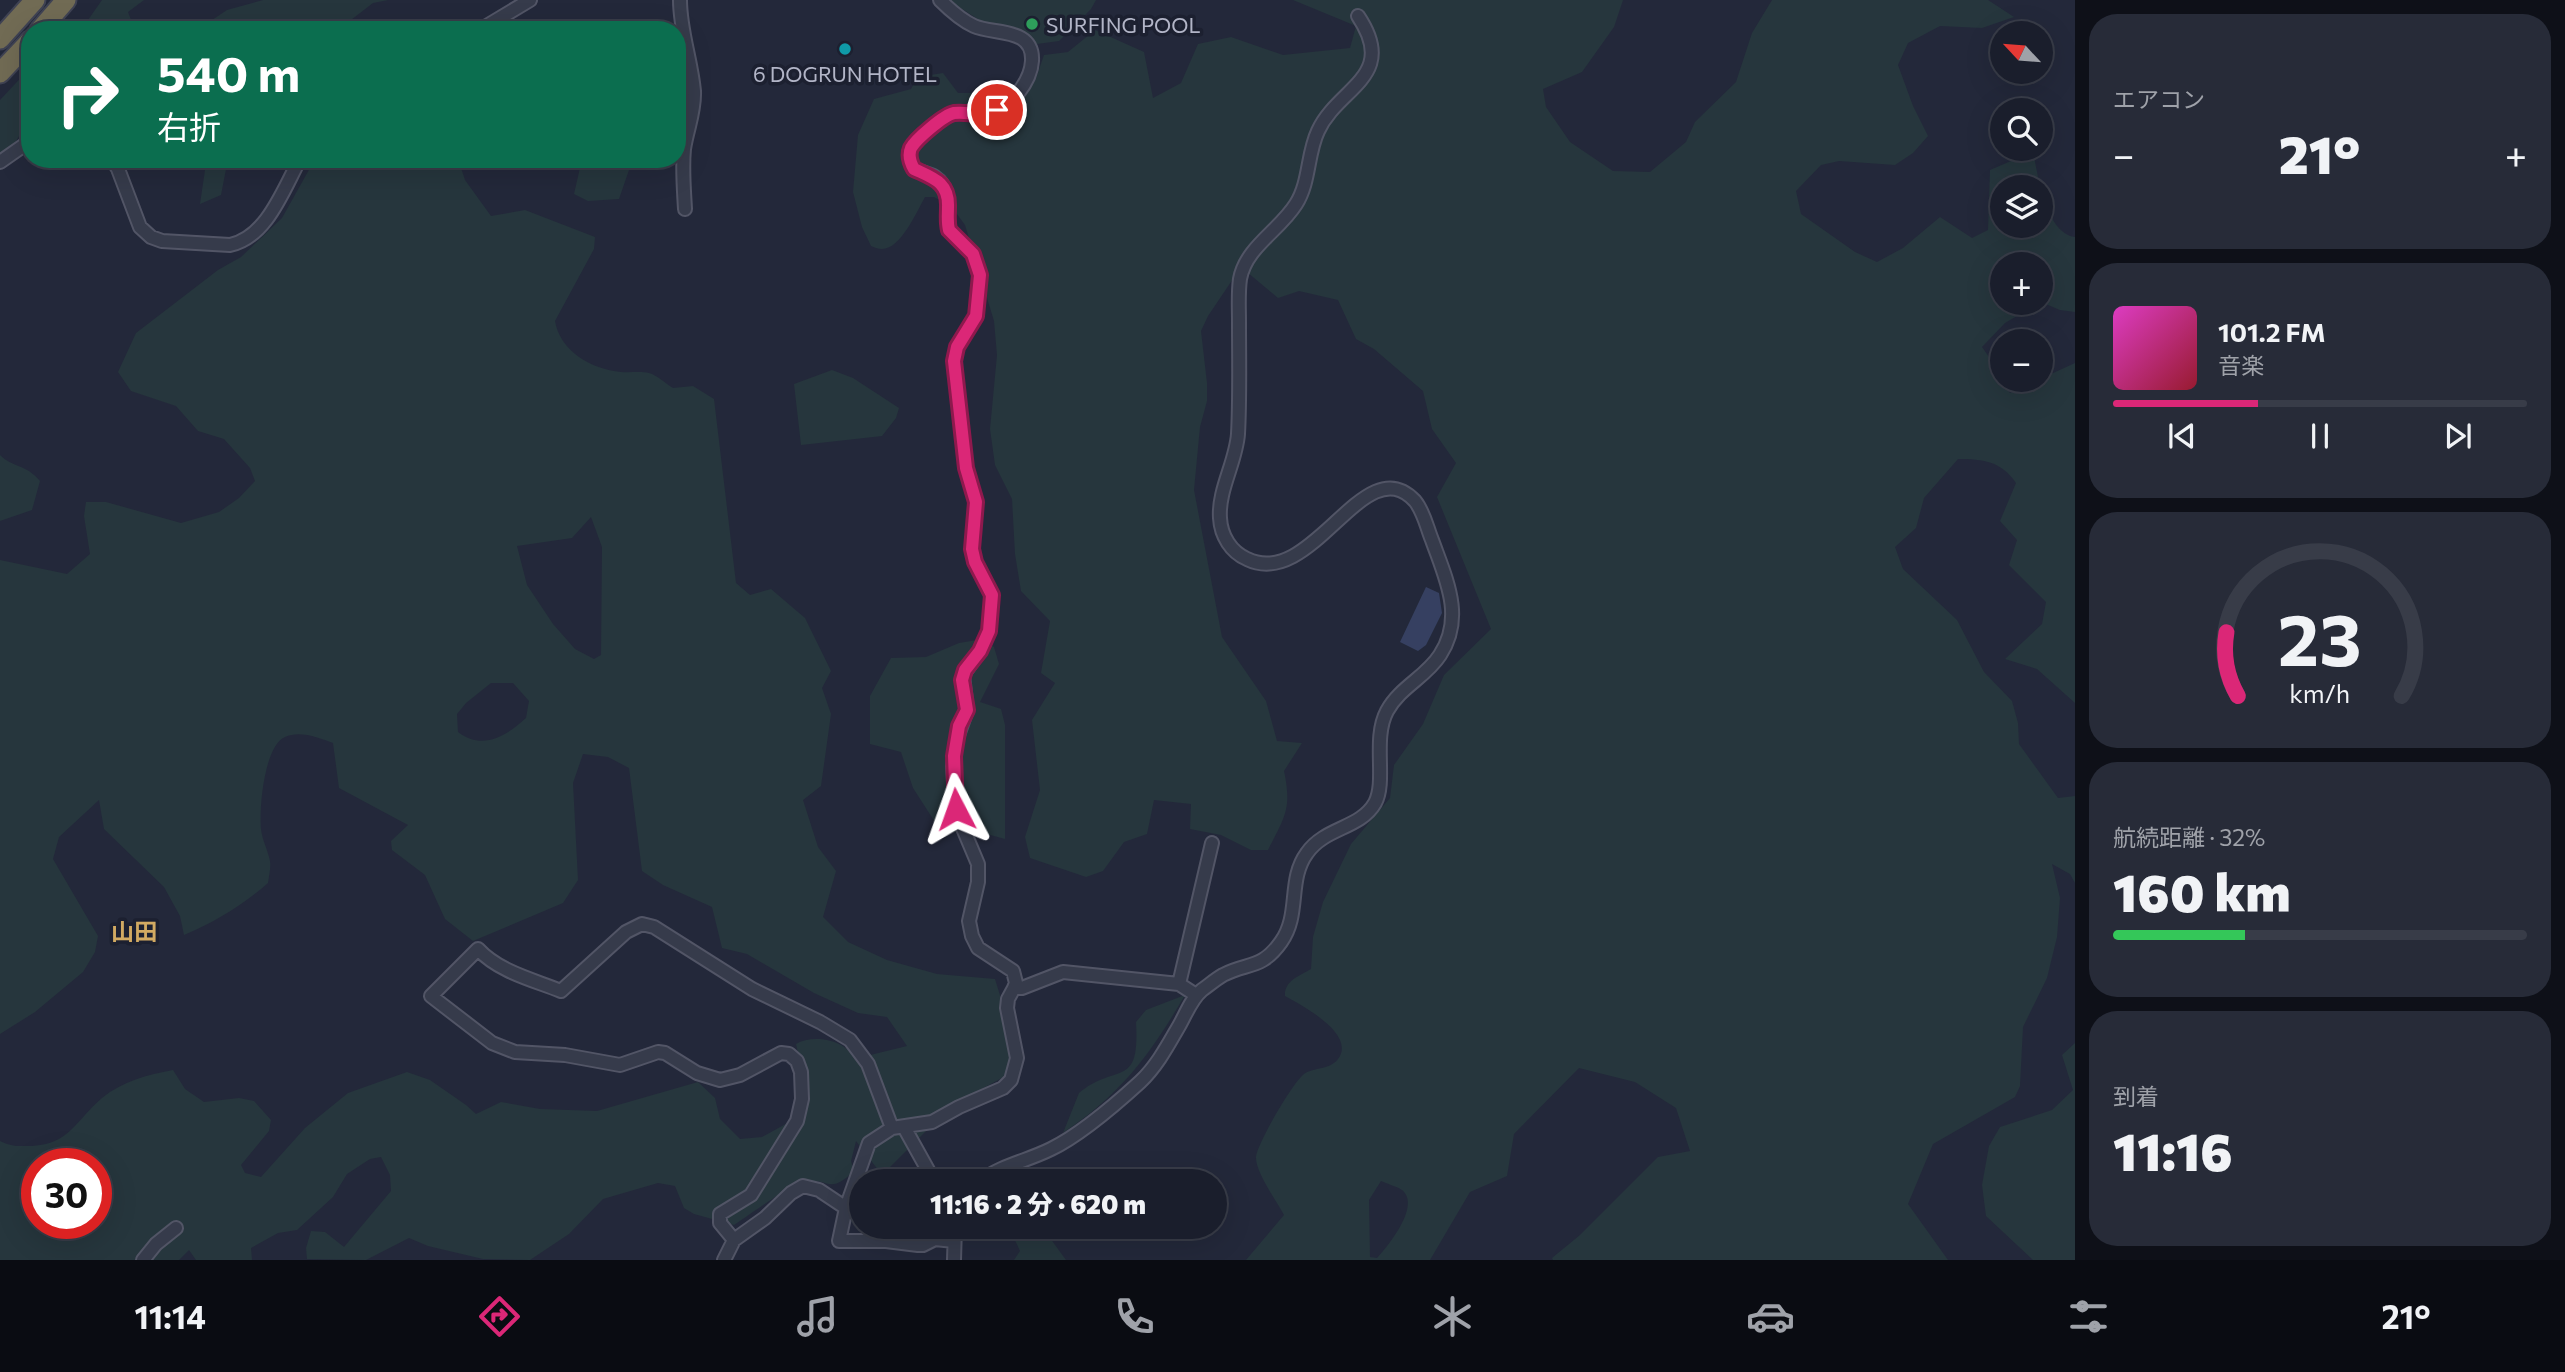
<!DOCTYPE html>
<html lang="ja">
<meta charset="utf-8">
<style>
body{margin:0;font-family:Commissioner,"Noto Sans JP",sans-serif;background:#272b38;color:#f1f3f6;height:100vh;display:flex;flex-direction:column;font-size:26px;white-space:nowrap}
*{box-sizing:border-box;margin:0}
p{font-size:23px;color:#9fa2a9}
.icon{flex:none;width:38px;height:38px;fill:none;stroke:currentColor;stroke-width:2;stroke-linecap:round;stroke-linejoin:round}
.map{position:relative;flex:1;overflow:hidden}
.panel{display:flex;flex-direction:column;gap:14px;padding:14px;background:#0e1018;width:490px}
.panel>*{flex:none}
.guide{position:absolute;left:21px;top:21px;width:665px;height:147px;border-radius:28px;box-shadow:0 7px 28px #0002,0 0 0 2px #383c48;background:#0b6e4f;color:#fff;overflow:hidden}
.needle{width:46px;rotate:296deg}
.buttons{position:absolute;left:1990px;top:21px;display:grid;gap:14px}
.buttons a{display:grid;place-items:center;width:63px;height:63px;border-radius:50%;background:#1a1e2c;box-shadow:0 7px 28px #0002,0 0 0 2px #383c48;font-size:35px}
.speed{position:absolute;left:21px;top:1148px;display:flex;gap:14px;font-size:35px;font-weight:700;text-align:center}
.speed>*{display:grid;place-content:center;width:91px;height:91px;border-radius:50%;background:#1a1e2c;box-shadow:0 7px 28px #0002,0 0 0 2px #383c48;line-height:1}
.speed .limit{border:10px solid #d22;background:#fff;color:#111}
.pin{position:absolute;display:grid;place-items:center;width:60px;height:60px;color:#fff;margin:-30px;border:4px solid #fff;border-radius:50%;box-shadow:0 2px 7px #0007}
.me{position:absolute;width:77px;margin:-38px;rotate:356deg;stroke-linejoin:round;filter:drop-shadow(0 0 5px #0008)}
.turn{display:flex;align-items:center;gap:24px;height:147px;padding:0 21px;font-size:32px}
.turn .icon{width:91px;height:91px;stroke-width:2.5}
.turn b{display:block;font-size:49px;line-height:60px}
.big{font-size:52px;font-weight:800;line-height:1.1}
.panel .widget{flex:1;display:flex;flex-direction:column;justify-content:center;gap:10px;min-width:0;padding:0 24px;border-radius:28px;background:#272b38}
.panel .dial{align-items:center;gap:0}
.dial svg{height:182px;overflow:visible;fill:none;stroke:#383c48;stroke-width:7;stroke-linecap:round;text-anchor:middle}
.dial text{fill:#f1f3f6;stroke:none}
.song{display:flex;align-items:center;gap:21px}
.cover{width:84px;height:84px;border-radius:10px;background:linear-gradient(135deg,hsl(310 70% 55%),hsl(350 70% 35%))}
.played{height:7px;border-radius:4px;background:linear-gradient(90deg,#db2777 35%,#383c48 35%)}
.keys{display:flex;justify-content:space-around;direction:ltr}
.heat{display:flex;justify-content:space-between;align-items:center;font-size:38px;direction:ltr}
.charge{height:10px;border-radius:5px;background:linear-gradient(90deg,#34c759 32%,#383c48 0)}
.trip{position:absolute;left:849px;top:1169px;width:378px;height:70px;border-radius:35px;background:#1a1e2c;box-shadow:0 7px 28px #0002,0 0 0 2px #383c48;font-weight:800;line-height:70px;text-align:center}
.tab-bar{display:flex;height:112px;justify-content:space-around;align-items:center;background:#0a0c12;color:#9fa2a9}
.tab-bar .icon{width:49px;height:49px}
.tab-bar .current{color:#db2777}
.tab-bar b{font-size:32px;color:#f1f3f6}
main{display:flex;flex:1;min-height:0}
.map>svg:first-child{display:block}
</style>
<main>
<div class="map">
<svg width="2075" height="1260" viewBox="0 0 2075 1260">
<rect width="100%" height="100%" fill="#23283a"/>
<path fill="#26363d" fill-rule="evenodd" d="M102 0H144L128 12 135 30H100L88 20Z
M263 0H388L373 3 338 30H208L203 26 227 10Z
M948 0H1096L1091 9 1059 41 1037 44 981 21Z
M1293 0H1623L1614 27 1582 72 1543 89 1546 107 1570 142 1613 171 1650 172 1686 142 1695 122 1736 82 1752 33 1772 0H1988L2014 17 1982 28 1940 26 1908 43 1898 65 1913 106 1928 136 1913 153 1895 165 1839 161 1821 165 1796 191 1801 214 1855 252 1877 262 1903 248 1940 217 1972 238 1988 230 1990 170 2018 158 2023 149 2033 151C2038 176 2046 233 2075 237V312L2060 310 2041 302 2040 264H2002V303H2039L2005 323 1982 347 1996 367 1999 381 2010 393 2075 363V703L2037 669 2005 659 2042 624 2046 602 2009 565 2017 540 2000 521 2016 483C2001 461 1983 459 1958 459L1924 498 1916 528 1895 547 1903 569 1957 620 1984 672 2012 701 2018 723 2019 744 2058 798 2075 796V883L2070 874 2052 864 2060 898 2057 937 2047 978 2023 1027 2020 1086 2015 1097 1933 1144 1908 1204 1948 1260H1553L1552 1258 1580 1235 1658 1157 1690 1151 1676 1108 1635 1082 1579 1068 1514 1134 1507 1176 1470 1192 1430 1260H1246L1284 1215C1277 1202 1255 1171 1256 1157 1257 1144 1293 1082 1304 1074 1314 1067 1330 1070 1338 1059 1357 1034 1301 1005 1285 996 1284 981 1299 976 1311 969L1313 937 1323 902 1351 844 1390 798 1394 765 1423 724 1444 675 1491 629 1437 497 1456 463 1432 429 1423 391 1374 349 1356 339 1338 300 1299 291 1278 298 1241 267 1208 316 1201 331 1207 383V401L1200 427 1194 490 1222 637 1266 701 1277 741 1302 743 1284 771C1292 809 1285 816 1268 850H1251L1221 835 1190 829 1191 804 1154 800 1147 834 1124 842 1103 871 1086 877 1030 858 1025 837 1040 790 1032 720 1055 683 1041 673 1050 621 1021 591 1015 554 1012 499 995 465 990 429 997 355 994 321 965 225 951 206 934 197H925C917 211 901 249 882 249 878 249 874 247 871 246L862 227 853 192 858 135 874 99 911 89 918 77 943 73 958 93H1004L1035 81 1044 55 1068 52 1095 30 1144 52 1153 98 1181 83 1198 44 1231 37 1283 55 1350 48 1356 26ZM2002 187H2040V226H2002ZM1381 1181C1387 1184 1396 1186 1402 1190 1421 1205 1389 1245 1377 1258L1370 1257 1369 1200Z
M30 68V117L0 169V100Z
M204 159H228L221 195 200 204 205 170Z
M315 159H458L465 180 491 216 525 210 595 237 594 249 555 321C560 351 591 369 621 372 630 373 640 371 649 373 657 375 666 384 673 388L693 386 714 399 736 583 750 595 771 589 805 618 831 671 822 688 831 714 821 786 803 800 818 847 836 871 823 917 848 942 887 960 937 974 995 979 1022 1067 976 1092 928 1129 882 1175 856 1141 851 1161 854 1171C828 1196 830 1177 804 1182 793 1183 746 1217 734 1225L694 1214 684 1208 675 1186 658 1183 603 1199 569 1234 530 1260 483 1259 428 1246 409 1238 366 1260 307 1259 306 1248 311 1231 325 1232 344 1247 391 1191 390 1175 381 1157 370 1159 347 1174 333 1197 297 1230 278 1233 251 1248 252 1260H196L189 1250 179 1260H0V1141C12 1147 19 1146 32 1146 70 1144 76 1120 102 1098 123 1081 147 1075 173 1070L185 1089 204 1102 239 1098 254 1101 271 1120 269 1131 241 1165 245 1173 261 1177 305 1128 348 1093 407 1072 430 1080 466 1105 476 1114 501 1102 540 1109 597 1111 698 1082 715 1098 720 1119 740 1139 762 1137 793 1120 806 1087 796 1044C812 1034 846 1039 854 1059L907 1046 887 1017 858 1013 814 993 747 954 722 948 712 907 663 885 642 871 629 768 608 757 583 754 573 783 578 880 563 903 473 941 445 919 425 875 392 850 391 841 408 825 339 788 333 743C319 738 300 730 285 737 264 746 259 809 261 829 262 840 268 850 270 861 271 868 269 876 268 883 243 905 215 922 184 935L180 916 164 887 104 829 99 800 59 837 53 859 98 936 95 952 83 972 35 1012 0 1034V560L67 574 90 554 84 516 86 502H106L181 523 219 512 239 498 255 481 250 468 224 439 198 431 176 406 131 391 118 372 136 333 218 270 241 257 282 218ZM591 517 602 547 601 655 594 659 575 649 553 624 527 585 517 546 572 538ZM491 683H513L529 701 526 718C506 736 483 751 458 732L457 714 466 703ZM37 1164H96V1223H37Z
M582 159 629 170 619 199 588 201 574 194Z
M832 370 853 378 899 408 896 418 882 436 801 445 794 384Z
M0 455C13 468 26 464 40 481L32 510 0 521Z
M983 639 994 647 999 664 980 702 1001 709 1005 725V839L972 830 942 833 913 788 901 752 870 744V696L891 658 926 657 959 643Z
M1185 995C1150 1055 1121 1094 1063 1133L1079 1093C1117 1062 1140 1090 1136 1022L1146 1010Z
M2075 1043V1260H2033L1986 1216 1982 1185 1989 1146 2000 1127 2052 1110 2073 1090 2062 1055Z
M1009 1227H1042L1066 1260H1014L1020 1251Z"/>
<path fill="#364061" d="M1426 587 1439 593 1442 613 1426 645 1418 651 1400 642Z"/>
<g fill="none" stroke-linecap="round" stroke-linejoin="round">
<defs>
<path id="minor" d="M680 0C680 31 691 59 694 91 695 112 687 129 684 149 682 169 684 190 685 209
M940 0C950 10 961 20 974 26 994 35 1034 27 1032 61 1031 81 1010 109 990 113 977 116 964 111 952 114 943 116 915 140 911 148 908 155 910 163 914 169 920 172 928 173 935 177 954 190 944 212 949 230L973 254 980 276 976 316 957 347 954 361 966 468 976 502 972 549 975 562 992 595 989 631 980 651 963 675 967 710 956 741 953 766 955 800 959 819 978 864V882L969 921 972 936 978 948 1013 971 1016 983 1014 988H1022L1063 972 1179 984 1196 995
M480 30 530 0
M112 159 118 169 140 227 151 237 162 241 230 245C267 237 283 190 300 159
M0 162 30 141
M1179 984 1212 843
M904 1127 934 1181
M981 1181C1002 1165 1027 1161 1051 1149 1078 1136 1117 1103 1140 1082 1157 1066 1168 1045 1179 1026 1186 1014 1191 999 1202 990 1209 985 1216 979 1223 975 1248 962 1261 970 1281 942 1301 914 1287 880 1307 853 1325 827 1360 829 1375 803 1387 781 1372 739 1387 711 1400 687 1426 677 1440 655 1465 617 1446 579 1432 540 1427 528 1424 512 1415 501 1364 446 1313 591 1247 559 1231 552 1221 536 1220 518 1218 490 1236 462 1238 434 1240 397 1239 359 1239 322 1239 308 1238 293 1240 279 1246 247 1279 231 1296 204 1310 182 1307 154 1318 131 1338 87 1399 77 1358 16
M734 1240 765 1218 791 1193 803 1186 819 1190 846 1208
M954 1241 935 1239 923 1245H918L886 1241H839L846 1208 869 1143 892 1128 932 1122 959 1107 1003 1088 1011 1080 1017 1058 1007 1008 1008 999 1014 988
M143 1260 156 1244 176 1228
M724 1260 734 1240 720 1223V1214L751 1195 797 1121 802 1099 801 1072 797 1061 789 1054 781 1053 740 1075 720 1080 697 1073 665 1053 658 1052 620 1065 565 1055 515 1052 492 1043 431 996 478 949C499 972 534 980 561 991L626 932 642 924 654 927 752 989 820 1022 850 1040 868 1064 892 1128
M954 1260 955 1227"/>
<path id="highway" d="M40 30 66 0
M0 39 35 0
M0 73 30 41"/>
</defs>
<use href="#minor" stroke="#525566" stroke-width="16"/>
<use href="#highway" stroke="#3f4253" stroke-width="23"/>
<use href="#minor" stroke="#363b4b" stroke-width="12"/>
<use href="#highway" stroke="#716b54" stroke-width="19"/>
</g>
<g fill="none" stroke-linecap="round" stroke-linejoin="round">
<defs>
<path id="route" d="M956 809 954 756 959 726 967 710 962 680 965 670 980 651 989 631 992 595 975 562 972 549 976 502 966 468 954 361 957 347 976 316 980 275 973 254 949 230C947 222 948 216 948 207 949 182 933 178 914 169 910 162 908 155 911 148 916 139 944 115 954 113 968 111 983 118 997 110"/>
</defs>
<use href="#route" stroke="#8e194d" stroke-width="18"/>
<use href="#route" stroke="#db2777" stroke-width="12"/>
</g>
<circle fill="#2e9e5b" stroke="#1c2030" stroke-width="2.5" cx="1032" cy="24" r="7"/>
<circle fill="#0f9aa8" stroke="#1c2030" stroke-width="2.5" cx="845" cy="49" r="7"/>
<g text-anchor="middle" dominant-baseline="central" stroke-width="7" stroke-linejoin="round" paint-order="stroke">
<g font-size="21" fill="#b2b5c7" stroke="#1c2030" text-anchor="start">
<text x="1046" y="24">SURFING POOL</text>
<text x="845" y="73" text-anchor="middle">6 DOGRUN HOTEL</text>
</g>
<g font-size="23" font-weight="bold" fill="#d2aa62" stroke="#1c2030">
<text x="134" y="931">山田</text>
</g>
</g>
</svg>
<div class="buttons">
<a><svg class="needle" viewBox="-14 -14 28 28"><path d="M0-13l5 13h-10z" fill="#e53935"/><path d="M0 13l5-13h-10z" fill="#9fa2a9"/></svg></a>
<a><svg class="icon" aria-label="search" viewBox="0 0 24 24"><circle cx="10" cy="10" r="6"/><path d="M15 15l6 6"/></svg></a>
<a><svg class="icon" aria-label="layers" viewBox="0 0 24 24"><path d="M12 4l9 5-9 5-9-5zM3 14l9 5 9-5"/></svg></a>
<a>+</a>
<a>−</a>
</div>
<div class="speed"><div class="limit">30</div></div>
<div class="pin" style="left:997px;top:110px;background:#d93025"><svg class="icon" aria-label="arrive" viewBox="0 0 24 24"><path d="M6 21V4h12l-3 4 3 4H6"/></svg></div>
<svg class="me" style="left:956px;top:809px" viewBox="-20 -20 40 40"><path d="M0-17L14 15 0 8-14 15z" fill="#db2777" stroke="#fff" stroke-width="4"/></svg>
<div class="trip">11:16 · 2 分 · 620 m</div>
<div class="guide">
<div class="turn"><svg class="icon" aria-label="right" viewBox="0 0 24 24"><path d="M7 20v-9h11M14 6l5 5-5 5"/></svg><div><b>540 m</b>右折</div></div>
</div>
</div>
<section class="panel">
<div class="widget"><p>エアコン</p>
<div class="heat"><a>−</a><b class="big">21°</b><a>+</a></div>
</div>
<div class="widget">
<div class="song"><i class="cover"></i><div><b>101.2 FM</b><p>音楽</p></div></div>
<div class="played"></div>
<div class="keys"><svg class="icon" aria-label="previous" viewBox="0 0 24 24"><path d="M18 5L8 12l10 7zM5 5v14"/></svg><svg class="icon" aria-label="pause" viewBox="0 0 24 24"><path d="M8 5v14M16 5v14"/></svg><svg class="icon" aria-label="next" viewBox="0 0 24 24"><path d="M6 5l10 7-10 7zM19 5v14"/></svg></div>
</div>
<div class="widget dial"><svg viewBox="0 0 100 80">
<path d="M14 69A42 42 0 1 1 86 69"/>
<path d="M14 69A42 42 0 0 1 9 41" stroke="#db2777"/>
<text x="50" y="56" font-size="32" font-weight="700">23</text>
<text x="50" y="72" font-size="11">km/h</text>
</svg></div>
<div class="widget"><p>航続距離 · 32%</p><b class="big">160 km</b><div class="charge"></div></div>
<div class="widget"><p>到着</p><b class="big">11:16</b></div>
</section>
</main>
<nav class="tab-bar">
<b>11:14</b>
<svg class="icon current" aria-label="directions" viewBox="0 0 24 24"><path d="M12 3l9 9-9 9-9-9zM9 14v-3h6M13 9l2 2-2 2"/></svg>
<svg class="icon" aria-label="music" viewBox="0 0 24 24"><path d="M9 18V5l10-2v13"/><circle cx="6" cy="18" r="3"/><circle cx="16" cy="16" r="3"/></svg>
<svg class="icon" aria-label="phone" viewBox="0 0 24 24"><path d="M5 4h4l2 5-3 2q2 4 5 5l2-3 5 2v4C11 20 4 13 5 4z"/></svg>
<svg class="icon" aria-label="climate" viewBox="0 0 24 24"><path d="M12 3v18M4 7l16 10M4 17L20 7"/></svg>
<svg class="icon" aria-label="car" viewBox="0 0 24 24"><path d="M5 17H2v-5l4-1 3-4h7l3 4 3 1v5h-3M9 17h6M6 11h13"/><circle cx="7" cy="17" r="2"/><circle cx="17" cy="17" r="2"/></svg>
<svg class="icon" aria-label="filters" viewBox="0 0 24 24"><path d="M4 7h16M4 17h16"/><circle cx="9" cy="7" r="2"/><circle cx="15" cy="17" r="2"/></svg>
<b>21°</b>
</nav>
